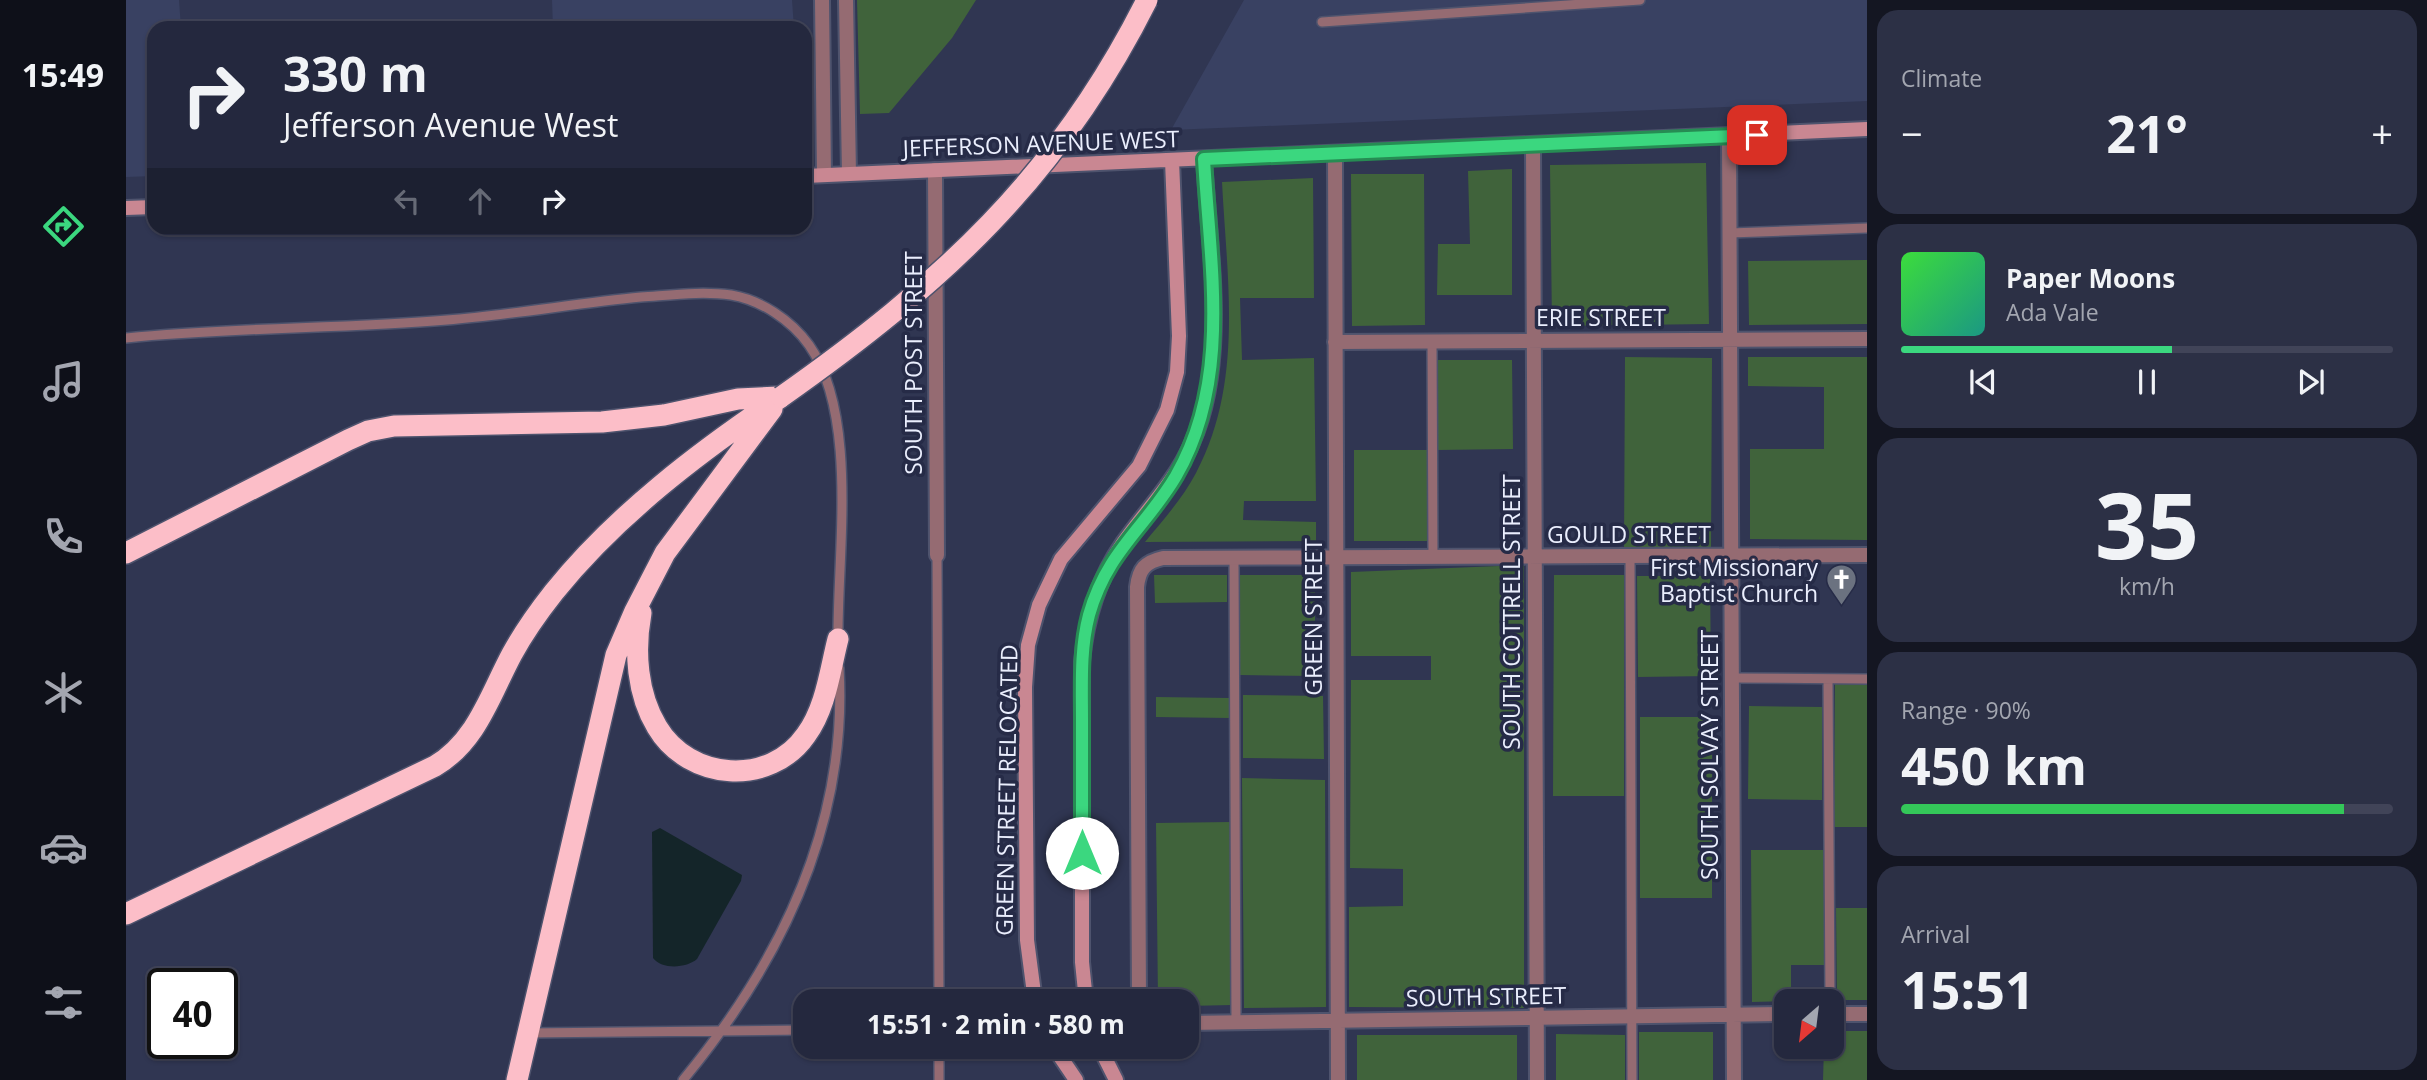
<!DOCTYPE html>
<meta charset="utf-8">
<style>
body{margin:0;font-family:"Open Sans",sans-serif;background:#2c3045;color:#f1f3f6;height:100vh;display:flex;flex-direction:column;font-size:26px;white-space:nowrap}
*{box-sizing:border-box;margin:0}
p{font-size:23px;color:#a3a6b0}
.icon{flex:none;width:38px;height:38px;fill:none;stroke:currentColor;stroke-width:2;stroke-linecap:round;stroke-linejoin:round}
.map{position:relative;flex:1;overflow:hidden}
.side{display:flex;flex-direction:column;gap:10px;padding:10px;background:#141622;width:560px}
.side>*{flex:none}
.guide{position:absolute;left:21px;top:21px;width:665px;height:214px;border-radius:21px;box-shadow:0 2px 5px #0004,0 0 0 2px #414458;background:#24283e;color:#f1f3f6;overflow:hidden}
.needle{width:46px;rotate:208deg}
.fabs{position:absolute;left:1648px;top:989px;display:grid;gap:14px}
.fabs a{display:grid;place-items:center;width:70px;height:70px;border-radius:14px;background:#24283e;box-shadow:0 2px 5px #0004,0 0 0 2px #414458;font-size:35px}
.speed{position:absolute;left:21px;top:968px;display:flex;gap:14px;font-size:35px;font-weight:700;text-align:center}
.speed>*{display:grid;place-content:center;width:91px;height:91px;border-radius:50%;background:#24283e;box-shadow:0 2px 5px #0004,0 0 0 2px #414458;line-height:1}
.speed .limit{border:4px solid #111;border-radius:10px;background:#fff;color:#111}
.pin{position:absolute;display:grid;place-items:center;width:60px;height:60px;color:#fff;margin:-30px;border-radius:14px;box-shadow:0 4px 10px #0006}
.me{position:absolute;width:77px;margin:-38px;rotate:0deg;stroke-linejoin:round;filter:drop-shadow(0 0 5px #0008)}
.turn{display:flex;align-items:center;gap:24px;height:147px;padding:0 21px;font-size:32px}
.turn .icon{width:91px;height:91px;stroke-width:2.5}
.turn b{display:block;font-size:49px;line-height:60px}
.lanes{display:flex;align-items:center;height:66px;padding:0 21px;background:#0003;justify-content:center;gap:35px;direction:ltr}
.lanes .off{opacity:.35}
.big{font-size:52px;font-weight:700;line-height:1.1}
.side .tile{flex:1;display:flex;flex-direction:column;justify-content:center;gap:10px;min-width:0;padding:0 24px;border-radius:21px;background:#2c3045}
.side .dial{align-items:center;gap:0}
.dial b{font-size:91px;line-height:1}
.song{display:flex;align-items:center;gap:21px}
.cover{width:84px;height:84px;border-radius:10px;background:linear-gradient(135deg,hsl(120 70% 55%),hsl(170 70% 35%))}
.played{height:7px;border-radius:4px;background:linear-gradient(90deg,#3bd77f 55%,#414458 55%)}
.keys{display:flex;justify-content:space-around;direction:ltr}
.heat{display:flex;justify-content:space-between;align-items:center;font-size:38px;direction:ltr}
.charge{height:10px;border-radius:5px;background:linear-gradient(90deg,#34c759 90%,#414458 0)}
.trip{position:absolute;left:667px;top:989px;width:406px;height:70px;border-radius:21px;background:#24283e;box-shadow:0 2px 5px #0004,0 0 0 2px #414458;font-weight:700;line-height:70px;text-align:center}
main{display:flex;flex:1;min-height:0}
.menu{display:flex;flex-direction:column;width:126px;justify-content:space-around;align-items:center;background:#0e1019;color:#a3a6b0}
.menu .icon{width:49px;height:49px}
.menu .on{color:#3bd77f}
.menu b{font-size:32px;color:#f1f3f6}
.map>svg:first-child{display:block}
</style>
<main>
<nav class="menu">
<b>15:49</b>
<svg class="icon on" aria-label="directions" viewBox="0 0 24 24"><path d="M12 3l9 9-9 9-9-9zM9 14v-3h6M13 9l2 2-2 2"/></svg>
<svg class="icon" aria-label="music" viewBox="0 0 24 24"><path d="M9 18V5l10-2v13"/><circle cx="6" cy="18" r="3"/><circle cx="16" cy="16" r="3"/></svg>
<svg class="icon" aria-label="phone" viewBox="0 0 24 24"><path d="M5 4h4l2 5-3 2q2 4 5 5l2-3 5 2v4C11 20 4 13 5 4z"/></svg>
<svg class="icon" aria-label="climate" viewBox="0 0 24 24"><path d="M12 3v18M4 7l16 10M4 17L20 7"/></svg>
<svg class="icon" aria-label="car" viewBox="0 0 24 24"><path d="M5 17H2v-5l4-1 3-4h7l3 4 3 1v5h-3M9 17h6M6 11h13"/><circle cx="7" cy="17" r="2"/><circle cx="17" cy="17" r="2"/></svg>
<svg class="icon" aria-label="filters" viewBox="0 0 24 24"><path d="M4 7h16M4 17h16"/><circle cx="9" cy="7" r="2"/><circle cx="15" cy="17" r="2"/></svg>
</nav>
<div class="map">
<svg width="1741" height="1080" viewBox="0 0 1741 1080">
<rect width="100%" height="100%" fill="#303652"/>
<path fill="#394162" d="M0 0H53L55 28H28V176L0 177Z
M426 0H666L668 28H427Z
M1118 0H1741V101L1045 130Z"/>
<path fill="#40633b" d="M731 0H850L826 38 763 113 734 114Z
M1580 163 1583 324 1426 326 1424 165Z
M1386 169V295H1311L1312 244H1344L1342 171Z
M1225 174H1298L1299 325 1226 326Z
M1187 178 1188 298H1114L1116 360 1188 358 1190 501H1118L1117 520 1190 522V541L1019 542C1037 520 1057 498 1070 473 1118 382 1101 281 1096 182Z
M1741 260V324L1623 325 1622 261Z
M1499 357 1586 358 1585 550 1498 549Z
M1622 357H1741V540L1624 539V449H1698V387L1622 386Z
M1310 360H1386L1387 449 1311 450Z
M1228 450H1303V541H1228Z
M1398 565V1008L1223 1007V907L1277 906V869L1224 868 1225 680H1305V656H1225V572Z
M1028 575H1101V602L1029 603Z
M1114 575H1189V676L1114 675Z
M1428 575H1498V796H1427Z
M1511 576H1584L1585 676 1512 677Z
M1709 682H1741V827H1708Z
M1117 695 1197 696 1198 759 1117 758Z
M1030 697 1103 698V718L1030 717Z
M1623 706 1696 707V800L1622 799Z
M1514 717H1586V898H1514Z
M1116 778 1199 780 1200 1007 1118 1008Z
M1104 822 1106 1005 1061 1006 1060 1001H1032L1030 823Z
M1625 850H1698V965H1665V1001L1626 1002Z
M1710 908H1741V1000H1711Z
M1706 1031H1741V1080H1697L1698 1047 1706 1046Z
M1513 1032H1587V1080H1513Z
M1430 1034 1499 1035V1080H1430Z
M1231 1035H1391V1080H1231Z"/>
<path fill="#142529" d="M534 828 616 875 615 881 571 959C561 968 536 970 527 958L526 832Z"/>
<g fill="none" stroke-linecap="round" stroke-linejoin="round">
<defs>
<path id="lane" d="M1196 22 1514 0
M1604 233 1741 228
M0 338C107 327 215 329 321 320 386 315 451 303 515 297 545 295 576 291 605 295 635 300 665 320 683 345 733 416 711 556 712 640
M1306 341 1307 557
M811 555 813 1001
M1504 556 1506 1080
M1108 558 1110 1021
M1606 678 1741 679
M1702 679 1704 1001
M402 1033 679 1030
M557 1080C654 963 722 824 713 668
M813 1080V1046"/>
<path id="street" d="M696 0 698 175
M720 0 723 174
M1603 136 1608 1080
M1407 145 1411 1080
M1209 154 1212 1080
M809 170 811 555
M1209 342 1741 339
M1013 1001 1011 587C1013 569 1019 562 1037 558L1741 555
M1706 1014H1741
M1060 1023 1661 1014"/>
<path id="secondary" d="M679 176 1741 129
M0 208 28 207
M909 1001 901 940 899 687 902 645 913 605 935 559 1013 466 1041 410 1051 372 1053 336 1046 160
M960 1001 956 962V662C960 619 972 579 997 543 1021 509 1049 482 1066 443 1103 361 1083 247 1078 159
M927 1046 950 1080
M973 1046 990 1080"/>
<path id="highway" d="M0 553 222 440 242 431 268 426 476 422 538 415 612 399 652 397
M515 613C508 651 511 694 531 727 563 781 644 787 680 735 700 708 704 670 712 639
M0 914 309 766C351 741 364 695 386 654 398 632 413 611 428 592 490 515 573 452 655 397
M391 1080 490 655 509 611 539 553 646 409"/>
</defs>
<use href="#lane" stroke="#4e536d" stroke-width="12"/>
<use href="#street" stroke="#4e536d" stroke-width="18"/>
<use href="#secondary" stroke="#4e536d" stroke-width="18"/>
<use href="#highway" stroke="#4e536d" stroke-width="24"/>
<use href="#lane" stroke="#956b72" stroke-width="9"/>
<use href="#street" stroke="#956b72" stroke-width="14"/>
<use href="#secondary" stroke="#c98792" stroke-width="14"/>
<use href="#highway" stroke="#fcbec8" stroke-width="21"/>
<defs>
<path id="highway-bridge" d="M655 397C814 285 932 178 1021 0"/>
</defs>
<use href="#highway-bridge" stroke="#4e536d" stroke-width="24" stroke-linecap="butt"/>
<use href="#highway-bridge" stroke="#fcbec8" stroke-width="21"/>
</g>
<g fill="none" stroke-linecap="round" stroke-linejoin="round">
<defs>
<path id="route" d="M956 853C956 809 956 764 956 720 956 685 954 649 963 615 981 551 1020 527 1050 476 1106 379 1084 266 1078 159L1631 135"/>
</defs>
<use href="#route" stroke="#268c53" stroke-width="18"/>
<use href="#route" stroke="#3bd77f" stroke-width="12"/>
</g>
<defs>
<symbol id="church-pin" viewBox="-11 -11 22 30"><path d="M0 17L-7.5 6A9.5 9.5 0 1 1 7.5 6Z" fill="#6b7280" stroke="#262b47"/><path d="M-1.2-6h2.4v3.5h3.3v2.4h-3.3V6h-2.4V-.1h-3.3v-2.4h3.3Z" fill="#fff"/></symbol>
</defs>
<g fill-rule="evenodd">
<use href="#church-pin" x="1698" y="562" width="35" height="47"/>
</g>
<g text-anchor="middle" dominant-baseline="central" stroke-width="7" stroke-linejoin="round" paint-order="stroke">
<g font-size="23" fill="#eaeefd" stroke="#262b47">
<text transform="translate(915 143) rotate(-2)">JEFFERSON AVENUE WEST</text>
<text x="1475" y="317">ERIE STREET</text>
<text transform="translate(787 363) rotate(-90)">SOUTH POST STREET</text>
<text x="1503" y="534">GOULD STREET</text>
<text transform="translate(1385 612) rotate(-90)">SOUTH COTTRELL STREET</text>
<text transform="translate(1187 617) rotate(-90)">GREEN STREET</text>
<text transform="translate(1583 755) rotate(-90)">SOUTH SOLVAY STREET</text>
<text transform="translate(880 790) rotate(-89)">GREEN STREET RELOCATED</text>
<text transform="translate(1360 996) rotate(-1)">SOUTH STREET</text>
</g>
<g font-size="23" fill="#eaeefd" stroke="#262b47" text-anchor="end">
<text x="1692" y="567">First Missionary<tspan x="1692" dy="26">Baptist Church</tspan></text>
</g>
</g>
</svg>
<div class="fabs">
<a><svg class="needle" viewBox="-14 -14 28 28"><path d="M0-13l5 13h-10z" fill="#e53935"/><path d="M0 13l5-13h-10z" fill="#a3a6b0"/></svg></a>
</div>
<div class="speed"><div class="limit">40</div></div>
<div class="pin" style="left:1631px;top:135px;background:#d93025"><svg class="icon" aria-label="arrive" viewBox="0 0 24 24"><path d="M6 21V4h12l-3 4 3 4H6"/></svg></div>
<svg class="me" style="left:956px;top:853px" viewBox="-20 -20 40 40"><circle r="19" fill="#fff"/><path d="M0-13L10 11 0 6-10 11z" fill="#3bd77f"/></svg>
<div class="trip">15:51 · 2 min · 580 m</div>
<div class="guide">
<div class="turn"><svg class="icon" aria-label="right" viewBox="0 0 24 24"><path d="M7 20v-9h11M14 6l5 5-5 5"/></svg><div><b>330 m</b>Jefferson Avenue West</div></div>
<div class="lanes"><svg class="icon off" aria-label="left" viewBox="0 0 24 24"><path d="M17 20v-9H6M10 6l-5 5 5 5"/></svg><svg class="icon off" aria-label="ahead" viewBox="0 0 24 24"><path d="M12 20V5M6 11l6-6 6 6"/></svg><svg class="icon" aria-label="right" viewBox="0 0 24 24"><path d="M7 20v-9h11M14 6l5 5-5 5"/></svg></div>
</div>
</div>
<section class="side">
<div class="tile"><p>Climate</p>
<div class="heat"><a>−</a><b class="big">21°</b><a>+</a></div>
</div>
<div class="tile">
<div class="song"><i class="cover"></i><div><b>Paper Moons</b><p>Ada Vale</p></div></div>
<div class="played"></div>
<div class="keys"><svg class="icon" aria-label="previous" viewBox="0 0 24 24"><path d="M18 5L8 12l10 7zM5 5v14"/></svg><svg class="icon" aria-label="pause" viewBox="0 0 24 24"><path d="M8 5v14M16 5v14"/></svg><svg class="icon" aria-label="next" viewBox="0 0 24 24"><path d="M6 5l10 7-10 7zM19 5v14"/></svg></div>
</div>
<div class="tile dial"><b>35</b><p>km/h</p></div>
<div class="tile"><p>Range · 90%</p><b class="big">450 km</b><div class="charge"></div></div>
<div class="tile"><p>Arrival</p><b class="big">15:51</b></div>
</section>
</main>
